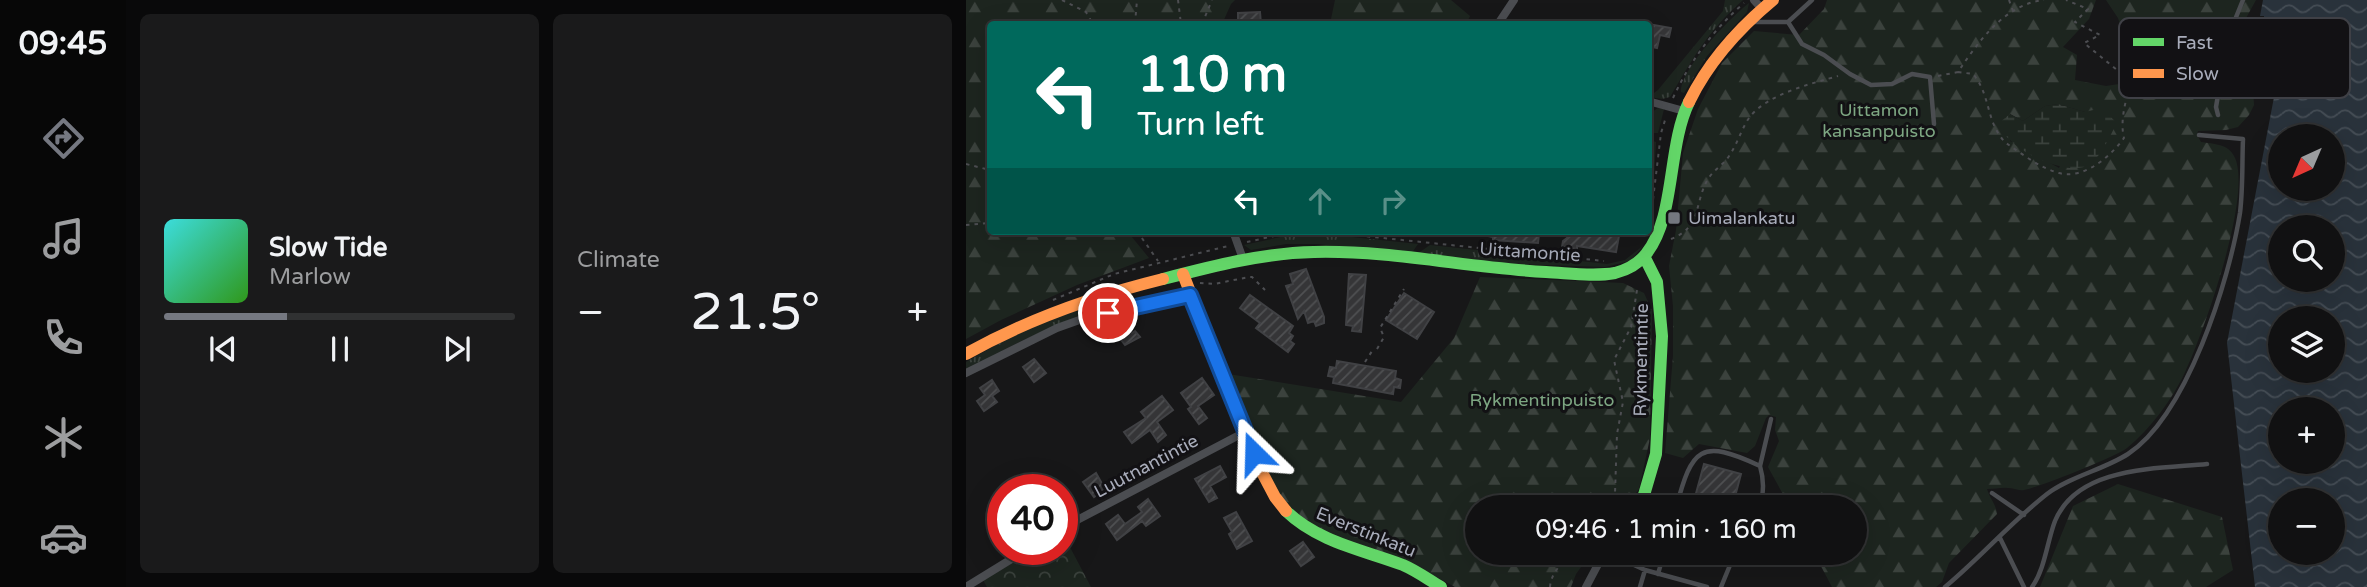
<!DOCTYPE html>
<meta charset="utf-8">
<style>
body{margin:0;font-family:"Varela Round",sans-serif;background:#1a1a1b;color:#f1f3f6;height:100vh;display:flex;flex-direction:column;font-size:26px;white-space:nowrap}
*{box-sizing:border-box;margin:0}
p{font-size:23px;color:#9c9d9f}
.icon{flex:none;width:38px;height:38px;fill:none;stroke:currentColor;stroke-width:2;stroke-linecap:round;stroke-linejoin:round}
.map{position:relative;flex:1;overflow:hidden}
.drawer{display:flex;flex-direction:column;gap:14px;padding:14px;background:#09090a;width:840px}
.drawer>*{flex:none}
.top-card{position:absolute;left:21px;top:21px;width:665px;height:214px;border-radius:7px;box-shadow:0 7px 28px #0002,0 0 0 2px #303132;background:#00695c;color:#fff;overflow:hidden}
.needle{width:46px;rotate:224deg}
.buttons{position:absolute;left:1302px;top:124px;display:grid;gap:14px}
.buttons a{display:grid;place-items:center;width:77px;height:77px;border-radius:50%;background:#111112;box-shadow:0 7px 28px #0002,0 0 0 2px #303132;font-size:35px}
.speed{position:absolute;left:21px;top:474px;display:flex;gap:14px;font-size:35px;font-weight:700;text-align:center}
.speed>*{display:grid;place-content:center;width:91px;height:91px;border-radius:50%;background:#111112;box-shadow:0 7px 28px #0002,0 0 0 2px #303132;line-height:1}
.speed .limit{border:10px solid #d22;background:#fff;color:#111}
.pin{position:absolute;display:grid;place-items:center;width:60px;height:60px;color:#fff;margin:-30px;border:4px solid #fff;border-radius:50%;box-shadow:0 2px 7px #0007}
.me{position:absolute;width:77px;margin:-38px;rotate:338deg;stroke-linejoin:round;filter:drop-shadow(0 0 5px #0008)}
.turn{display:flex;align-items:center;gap:24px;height:147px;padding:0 35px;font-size:32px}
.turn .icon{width:91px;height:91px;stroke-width:2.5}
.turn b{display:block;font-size:49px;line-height:60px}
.lanes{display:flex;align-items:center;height:66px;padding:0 35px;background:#0003;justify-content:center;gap:35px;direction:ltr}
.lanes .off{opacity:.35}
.big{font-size:52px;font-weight:600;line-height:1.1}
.drawer .tile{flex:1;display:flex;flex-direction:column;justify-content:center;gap:10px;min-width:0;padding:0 24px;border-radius:10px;background:#1a1a1b}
.song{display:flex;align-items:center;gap:21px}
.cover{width:84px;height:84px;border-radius:10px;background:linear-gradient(135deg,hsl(180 70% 55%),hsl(110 70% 35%))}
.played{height:7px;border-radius:4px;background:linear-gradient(90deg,#757881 35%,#303132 35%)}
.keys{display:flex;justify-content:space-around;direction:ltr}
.heat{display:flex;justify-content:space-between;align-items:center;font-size:38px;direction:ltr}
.drawer .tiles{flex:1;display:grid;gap:14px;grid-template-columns:repeat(2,1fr)}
.trip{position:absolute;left:499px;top:495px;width:402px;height:70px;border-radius:35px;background:#111112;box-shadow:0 7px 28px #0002,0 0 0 2px #303132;font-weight:600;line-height:70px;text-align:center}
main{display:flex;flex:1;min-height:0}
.tabs{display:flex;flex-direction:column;width:126px;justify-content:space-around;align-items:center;background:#070707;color:#9c9d9f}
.tabs .icon{width:49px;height:49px}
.tabs .on{color:#757881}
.tabs b{font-size:32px;color:#f1f3f6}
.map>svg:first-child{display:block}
</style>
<main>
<nav class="tabs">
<b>09:45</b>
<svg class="icon on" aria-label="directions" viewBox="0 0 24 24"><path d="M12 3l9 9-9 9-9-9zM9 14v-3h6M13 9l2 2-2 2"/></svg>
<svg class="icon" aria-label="music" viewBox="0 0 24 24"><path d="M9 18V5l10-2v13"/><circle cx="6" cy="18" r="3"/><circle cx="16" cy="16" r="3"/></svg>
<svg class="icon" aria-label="phone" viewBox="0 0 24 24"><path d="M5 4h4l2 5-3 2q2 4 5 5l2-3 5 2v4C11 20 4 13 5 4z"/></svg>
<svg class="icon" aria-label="climate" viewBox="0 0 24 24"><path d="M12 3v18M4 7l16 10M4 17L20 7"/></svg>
<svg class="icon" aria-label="car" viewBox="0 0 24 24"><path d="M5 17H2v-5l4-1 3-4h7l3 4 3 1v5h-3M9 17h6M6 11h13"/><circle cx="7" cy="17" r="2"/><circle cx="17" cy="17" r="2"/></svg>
</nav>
<section class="drawer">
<div class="tiles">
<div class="tile">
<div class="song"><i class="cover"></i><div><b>Slow Tide</b><p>Marlow</p></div></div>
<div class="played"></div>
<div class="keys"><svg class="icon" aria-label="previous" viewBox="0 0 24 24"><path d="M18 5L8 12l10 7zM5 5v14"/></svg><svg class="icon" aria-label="pause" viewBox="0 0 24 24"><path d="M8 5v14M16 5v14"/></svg><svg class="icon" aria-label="next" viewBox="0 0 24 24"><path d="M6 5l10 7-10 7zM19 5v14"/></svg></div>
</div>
<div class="tile"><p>Climate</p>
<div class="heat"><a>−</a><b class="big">21.5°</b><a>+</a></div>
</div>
</div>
</section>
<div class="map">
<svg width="1401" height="587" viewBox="0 0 1401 587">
<defs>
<pattern id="grass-tufts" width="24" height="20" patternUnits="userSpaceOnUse" patternTransform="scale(1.75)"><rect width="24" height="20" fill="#1d251f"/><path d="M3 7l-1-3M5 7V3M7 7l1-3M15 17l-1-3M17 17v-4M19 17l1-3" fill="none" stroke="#3b423d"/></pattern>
<pattern id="forest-firs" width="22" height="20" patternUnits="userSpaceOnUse" patternTransform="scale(1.75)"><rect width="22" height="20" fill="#1d251f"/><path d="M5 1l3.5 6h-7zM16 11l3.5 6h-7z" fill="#3b423d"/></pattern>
<pattern id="wetland-marsh" width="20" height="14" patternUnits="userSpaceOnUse" patternTransform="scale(1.75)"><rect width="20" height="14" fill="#1d251f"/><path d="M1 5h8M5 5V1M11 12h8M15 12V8" fill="none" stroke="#3b423d"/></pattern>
<pattern id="park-crowns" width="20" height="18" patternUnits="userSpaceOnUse" patternTransform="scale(1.75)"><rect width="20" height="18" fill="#1d251f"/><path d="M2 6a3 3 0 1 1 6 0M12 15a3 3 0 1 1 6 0" fill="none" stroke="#3b423d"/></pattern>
<pattern id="water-waves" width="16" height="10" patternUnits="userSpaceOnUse" patternTransform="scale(1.75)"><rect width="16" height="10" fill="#29323b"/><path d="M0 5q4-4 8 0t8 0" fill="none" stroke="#454d55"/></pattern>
<pattern id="building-hatch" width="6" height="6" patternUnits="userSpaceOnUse" patternTransform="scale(1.75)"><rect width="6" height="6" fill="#353537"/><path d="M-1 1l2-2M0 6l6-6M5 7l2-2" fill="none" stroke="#4f5052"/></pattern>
</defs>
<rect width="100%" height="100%" fill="#171718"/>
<path fill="url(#grass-tufts)" d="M759 0H777C742 31 727 58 704 97L696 99 683 97V93H688L692 90 757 11Z
M783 3 781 12 741 56 718 93 715 92C715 68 764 18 783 3Z
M692 108 698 109 692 133H688L687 141 690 142 688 177 683 176V114Z
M338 232 452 244 445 254 352 244H320L285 250 278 245Z
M464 245 641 264 659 260 678 245 664 261 639 267 551 264 451 254Z
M211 289 215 290 206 295C166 304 125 311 87 327 57 339 28 355 0 370V362C50 333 95 311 152 301L153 304Z"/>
<path fill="url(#forest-firs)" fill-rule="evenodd" d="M0 0H269L265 4 256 24H24V231H161L183 258 111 285 35 320 0 339Z
M369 0H485L504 16 502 20 510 24H364Z
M861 0H1130L1123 19 1097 47 1111 55 1109 80 1140 86 1173 81 1181 58 1162 49 1152 18 1140 0H1290L1274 29 1278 65 1287 88 1288 105 1283 115 1272 127 1260 130 1232 131 1231 135 1235 142C1248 144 1262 144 1268 156 1288 192 1237 334 1219 372 1206 400 1185 428 1161 448 1149 457 1074 487 1058 490 1052 491 1048 488 1042 488 1036 487 1028 489 1021 489 1024 499 1030 504 1031 514L983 563 976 582 970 587H866L848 553H889V508L824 507 802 467 813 441 809 430 810 417 803 415 800 418 789 446 781 453 733 444 717 458 699 453 707 356V306L703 266 710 230 717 153 732 109 756 63 788 31 833 35 858 9ZM1092 104 1119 112 1093 168 1044 141V114L1057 121 1079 106Z
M514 277 657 283 678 293 686 311 684 438 673 489 659 507 511 508V553H625L610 574 605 587H489L441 561 387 543 344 525 321 504 310 489 262 374 435 402 488 338Z
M1152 484 1256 517 1267 570 1240 587H1074L1107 506Z"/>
<path fill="url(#wetland-marsh)" d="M1092 104 1119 112 1135 108 1151 123C1143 137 1137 154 1124 164 1102 180 1037 147 1033 123L1044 114 1057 121 1079 106Z"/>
<path fill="url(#park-crowns)" d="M97 534 125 587H21L17 580 69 550H96Z"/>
<path fill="url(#water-waves)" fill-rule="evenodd" d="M1297 0H1401V587H1289L1261 343 1309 92 1292 27 1298 21V16H1294ZM1314 136H1367V189H1314ZM1314 228H1367V280H1314ZM1314 318H1367V371H1314ZM1314 410H1367V462H1314ZM1367 500V553H1314V500Z"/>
<path fill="url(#building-hatch)" stroke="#404144" stroke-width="2" d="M294 12 295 24H272V13Z
M682 24 705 28 703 37 694 35 691 48 682 46Z
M518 231H568V234H573L572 243 527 240V237L517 235Z
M613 231 651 233 653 236 650 252 611 246V249L596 247 597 241 606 234 612 235Z
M340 269 358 317V323L350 326 348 321 342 323 338 311 332 319 320 286 327 284 324 274Z
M383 274 400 275 395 332 386 331 387 326 380 325Z
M438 293 468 312 451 339 420 320Z
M284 295 327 326 323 333 327 336 324 341 328 344 322 352 290 328 294 323 274 308Z
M160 325 166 333 169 331 174 337 159 345 149 332Z
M68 359 80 373 68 382 57 367Z
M371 361 430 371 429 378 435 380 434 388 428 387 427 394 367 383 368 377 362 376 364 367 370 368Z
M236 378 248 395 232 406 241 418 233 424 222 409 225 407 215 393Z
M26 380 33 391 26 396 31 402 18 411 11 401 19 395 14 388Z
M196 396 207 410 191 422 200 435 192 442 184 430 166 443 158 432 180 418 175 412Z
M738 464 775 474 766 508H726Z
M254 466 260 477 244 486 251 498 243 502 229 479Z
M130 473 139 489 128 497 117 482Z
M182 499 194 516 180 526 176 521 151 540 140 524 152 515 159 524 176 512 172 507Z
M270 512 286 541 271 549 263 534 266 532 258 518Z
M337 542 348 557 335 566 324 551Z"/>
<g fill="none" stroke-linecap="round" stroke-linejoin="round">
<path stroke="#4d4e52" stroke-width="2" stroke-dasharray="3.5 5" stroke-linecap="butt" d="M96 0 120 12 127 24
M212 0 215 24
M1043 0 1047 11
M169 24 171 0
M236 24 246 0
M992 72 1007 74C1025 95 1020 124 1040 143 1056 154 1074 168 1093 173 1118 180 1145 156 1158 138 1154 122 1159 104 1163 88L1156 74 1118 43 1134 35 1109 22 1122 9 1100 0
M972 76 992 72C1012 42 1039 4 1078 0
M707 98C724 61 747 30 778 3
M0 164 24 170
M682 178 690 179
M686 208 695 133 700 117
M0 225 24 223
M171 231 192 261
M350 231 638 261
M705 239C737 226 727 205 742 179 747 171 755 166 761 159 770 147 774 133 781 121 797 95 844 84 872 76
M281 242 331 231
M234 283 248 284 283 277H286L299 290
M87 300 148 274 262 246
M411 349 418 337 414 328 438 289
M399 362 408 348
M645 508 649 493 651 434 657 402 648 360 665 327 671 290
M584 587C585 573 596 562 607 553"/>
<path stroke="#4b4d51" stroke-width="4.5" d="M785 22H822L836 44 858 55 884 74 905 85 926 84 946 74 964 77 968 124
M822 22 846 0
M1252 115 1250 107 1262 37 1277 0
M794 466 805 419
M1026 493 1058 515
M710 508C726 448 734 438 794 466 798 480 799 494 792 508
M1034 538 1058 587
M642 553 679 570 741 587
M692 574 698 553
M674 587 679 570
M755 587 769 553
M979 587C1014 558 1045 522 1081 494 1105 476 1137 470 1162 454 1221 415 1263 281 1274 213 1277 189 1276 163 1277 139L1233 135
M1066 587C1079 569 1081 542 1089 521 1112 466 1191 469 1241 464"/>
<path stroke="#4b4d51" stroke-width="8" d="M788 0 796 9
M532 24 548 0
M682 101 718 111
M267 231 277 259
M0 373 91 328 119 318 224 295
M96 528 279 432
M0 587 60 550
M620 587 638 553"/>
<path stroke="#63d668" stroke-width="12" d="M197 279C247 266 297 253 348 252 426 250 503 268 580 272 602 273 627 277 649 273 661 270 672 264 680 254 710 217 701 147 723 102
M669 508 678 495 690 454 696 336 691 282 679 258
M320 511C352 542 397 550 437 565 451 571 463 580 475 587"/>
<path stroke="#ff974d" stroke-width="12" d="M723 102C743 61 772 29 807 0
M217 274 290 461 309 497 320 511
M0 354C62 319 128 296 197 279"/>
</g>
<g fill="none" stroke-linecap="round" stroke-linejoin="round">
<defs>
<path id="route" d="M142 313 224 295 288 453"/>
</defs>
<use href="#route" stroke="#114b97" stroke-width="18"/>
<use href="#route" stroke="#1a73e8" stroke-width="12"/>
</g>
<rect fill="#757881" stroke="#121114" stroke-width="2.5" x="701" y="211" width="14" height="14" rx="3.5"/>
<g text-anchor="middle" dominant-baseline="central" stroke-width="6" stroke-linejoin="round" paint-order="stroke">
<g font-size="18" fill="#7da682" stroke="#121114">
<text x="913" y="110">Uittamon<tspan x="913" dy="21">kansanpuisto</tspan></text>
<text x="576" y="400">Rykmentinpuisto</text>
</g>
<g font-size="18" fill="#a8acba" stroke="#121114" text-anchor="start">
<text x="722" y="218">Uimalankatu</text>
</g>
<g font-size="18" fill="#a8acba" stroke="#121114">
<text transform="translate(564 252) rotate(4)">Uittamontie</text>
<text transform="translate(675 360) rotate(-89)">Rykmentintie</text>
<text transform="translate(180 466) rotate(-28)">Luutnantintie</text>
<text transform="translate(400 532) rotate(22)">Everstinkatu</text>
</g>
</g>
<rect x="1153" y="18" width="231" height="80" rx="10" fill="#121114" stroke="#3f4046" stroke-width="2"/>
<rect x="1167" y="38" width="31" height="8" fill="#63d668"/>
<rect x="1167" y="69" width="31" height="9" fill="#ff974d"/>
<g font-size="19" fill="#a8acba">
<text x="1210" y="49">Fast</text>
<text x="1210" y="80">Slow</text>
</g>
</svg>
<div class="buttons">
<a><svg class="needle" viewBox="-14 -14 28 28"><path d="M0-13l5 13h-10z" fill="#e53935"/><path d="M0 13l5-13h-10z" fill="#9c9d9f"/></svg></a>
<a><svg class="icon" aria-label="search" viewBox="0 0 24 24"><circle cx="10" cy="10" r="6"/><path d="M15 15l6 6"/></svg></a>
<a><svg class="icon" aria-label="layers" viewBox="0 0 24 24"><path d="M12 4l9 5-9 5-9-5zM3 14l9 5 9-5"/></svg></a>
<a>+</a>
<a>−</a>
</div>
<div class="speed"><div class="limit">40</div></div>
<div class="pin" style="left:142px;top:313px;background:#d93025"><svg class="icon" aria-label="arrive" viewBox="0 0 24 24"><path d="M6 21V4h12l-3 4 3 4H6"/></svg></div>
<svg class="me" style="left:288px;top:453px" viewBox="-20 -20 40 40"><path d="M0-17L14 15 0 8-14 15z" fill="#1a73e8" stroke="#fff" stroke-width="4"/></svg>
<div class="trip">09:46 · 1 min · 160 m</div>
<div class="top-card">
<div class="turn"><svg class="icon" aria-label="left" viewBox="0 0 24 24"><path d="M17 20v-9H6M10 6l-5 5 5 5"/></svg><div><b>110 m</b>Turn left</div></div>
<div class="lanes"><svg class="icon" aria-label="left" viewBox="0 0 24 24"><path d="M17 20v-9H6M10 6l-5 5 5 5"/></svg><svg class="icon off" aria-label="ahead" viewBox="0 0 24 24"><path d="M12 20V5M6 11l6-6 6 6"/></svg><svg class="icon off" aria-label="right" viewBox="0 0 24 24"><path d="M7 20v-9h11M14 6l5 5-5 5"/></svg></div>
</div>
</div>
</main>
